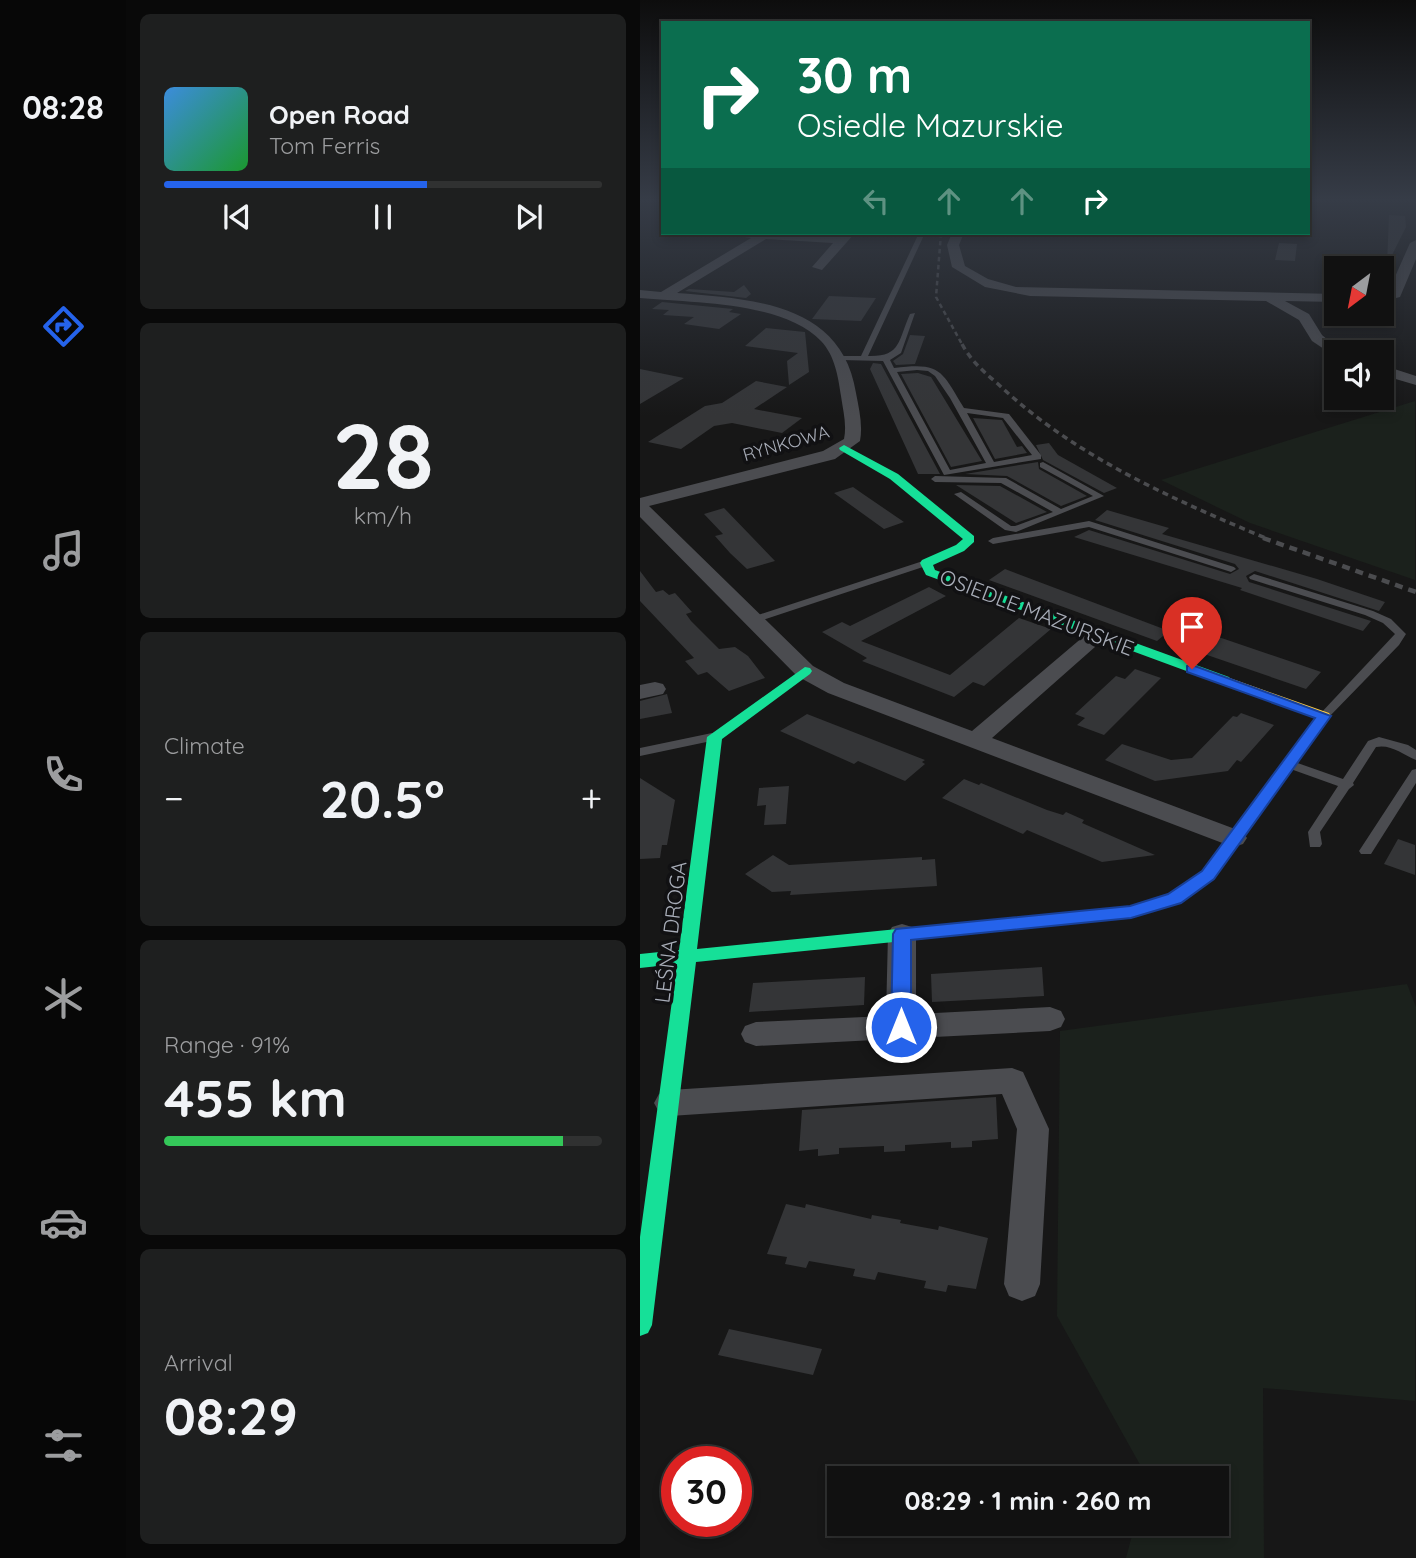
<!DOCTYPE html>
<meta charset="utf-8">
<style>
body{margin:0;font-family:Quicksand,sans-serif;background:#1e1f1f;color:#f1f3f6;height:100vh;display:flex;flex-direction:column;font-size:26px;white-space:nowrap}
*{box-sizing:border-box;margin:0}
p{font-size:23px;color:#9c9d9f}
.icon{flex:none;width:38px;height:38px;fill:none;stroke:currentColor;stroke-width:2;stroke-linecap:round;stroke-linejoin:round}
.map{position:relative;flex:1;overflow:hidden}
.details{display:flex;flex-direction:column;gap:14px;padding:14px;background:#090909;width:514px}
.details>*{flex:none}
.guide{position:absolute;left:21px;top:21px;width:649px;height:214px;border-radius:0px;box-shadow:0 4px 10px #0003,0 0 0 2px #303131;background:#0b6e4f;color:#fff;overflow:hidden}
.needle{width:46px;rotate:212deg}
.tools{position:absolute;left:684px;top:256px;display:grid;gap:14px}
.tools a{display:grid;place-items:center;width:70px;height:70px;border-radius:0px;background:#111;box-shadow:0 4px 10px #0003,0 0 0 2px #303131;font-size:35px}
.speed{position:absolute;left:21px;top:1446px;display:flex;gap:14px;font-size:35px;font-weight:700;text-align:center}
.speed>*{display:grid;place-content:center;width:91px;height:91px;border-radius:50%;background:#111;box-shadow:0 4px 10px #0003,0 0 0 2px #303131;line-height:1}
.speed .limit{border:10px solid #d22;background:#fff;color:#111}
.pin{position:absolute;display:grid;place-items:center;width:60px;height:60px;color:#fff;margin:-72px -30px;border-radius:50% 50% 50% 0;rotate:-45deg;box-shadow:0 0 7px #0007}
.pin .icon{rotate:45deg}
.me{position:absolute;width:77px;margin:-38px;rotate:0deg;stroke-linejoin:round;filter:drop-shadow(0 0 5px #0008)}
.turn{display:flex;align-items:center;gap:24px;height:147px;padding:0 21px;font-size:32px}
.turn .icon{width:91px;height:91px;stroke-width:2.5}
.turn b{display:block;font-size:49px;line-height:60px}
.lanes{display:flex;align-items:center;height:66px;padding:0 21px;background:#0003;justify-content:center;gap:35px;direction:ltr}
.lanes .off{opacity:.35}
.big{font-size:52px;font-weight:700;line-height:1.1}
.details .widget{flex:1;display:flex;flex-direction:column;justify-content:center;gap:10px;min-width:0;padding:0 24px;border-radius:10px;background:#1e1f1f}
.details .dial{align-items:center;gap:0}
.dial b{font-size:91px;line-height:1}
.song{display:flex;align-items:center;gap:21px}
.cover{width:84px;height:84px;border-radius:10px;background:linear-gradient(135deg,hsl(210 70% 55%),hsl(130 70% 35%))}
.played{height:7px;border-radius:4px;background:linear-gradient(90deg,#2563eb 60%,#303131 60%)}
.keys{display:flex;justify-content:space-around;direction:ltr}
.heat{display:flex;justify-content:space-between;align-items:center;font-size:38px;direction:ltr}
.charge{height:10px;border-radius:5px;background:linear-gradient(90deg,#34c759 91%,#303131 0)}
.trip{position:absolute;left:187px;top:1466px;width:402px;height:70px;border-radius:0px;background:#111;box-shadow:0 4px 10px #0003,0 0 0 2px #303131;font-weight:700;line-height:70px;text-align:center}
main{display:flex;flex:1;min-height:0}
.tab-bar{display:flex;flex-direction:column;width:126px;justify-content:space-around;align-items:center;background:#070707;color:#9c9d9f}
.tab-bar .icon{width:49px;height:49px}
.tab-bar .active{color:#2563eb}
.tab-bar b{font-size:32px;color:#f1f3f6}
.map>svg:first-child{display:block}
</style>
<main>
<nav class="tab-bar">
<b>08:28</b>
<svg class="icon active" aria-label="directions" viewBox="0 0 24 24"><path d="M12 3l9 9-9 9-9-9zM9 14v-3h6M13 9l2 2-2 2"/></svg>
<svg class="icon" aria-label="music" viewBox="0 0 24 24"><path d="M9 18V5l10-2v13"/><circle cx="6" cy="18" r="3"/><circle cx="16" cy="16" r="3"/></svg>
<svg class="icon" aria-label="phone" viewBox="0 0 24 24"><path d="M5 4h4l2 5-3 2q2 4 5 5l2-3 5 2v4C11 20 4 13 5 4z"/></svg>
<svg class="icon" aria-label="climate" viewBox="0 0 24 24"><path d="M12 3v18M4 7l16 10M4 17L20 7"/></svg>
<svg class="icon" aria-label="car" viewBox="0 0 24 24"><path d="M5 17H2v-5l4-1 3-4h7l3 4 3 1v5h-3M9 17h6M6 11h13"/><circle cx="7" cy="17" r="2"/><circle cx="17" cy="17" r="2"/></svg>
<svg class="icon" aria-label="filters" viewBox="0 0 24 24"><path d="M4 7h16M4 17h16"/><circle cx="9" cy="7" r="2"/><circle cx="15" cy="17" r="2"/></svg>
</nav>
<section class="details">
<div class="widget">
<div class="song"><i class="cover"></i><div><b>Open Road</b><p>Tom Ferris</p></div></div>
<div class="played"></div>
<div class="keys"><svg class="icon" aria-label="previous" viewBox="0 0 24 24"><path d="M18 5L8 12l10 7zM5 5v14"/></svg><svg class="icon" aria-label="pause" viewBox="0 0 24 24"><path d="M8 5v14M16 5v14"/></svg><svg class="icon" aria-label="next" viewBox="0 0 24 24"><path d="M6 5l10 7-10 7zM19 5v14"/></svg></div>
</div>
<div class="widget dial"><b>28</b><p>km/h</p></div>
<div class="widget"><p>Climate</p>
<div class="heat"><a>−</a><b class="big">20.5°</b><a>+</a></div>
</div>
<div class="widget"><p>Range · 91%</p><b class="big">455 km</b><div class="charge"></div></div>
<div class="widget"><p>Arrival</p><b class="big">08:29</b></div>
</section>
<div class="map">
<svg width="776" height="1558" viewBox="0 0 776 1558">
<rect width="100%" height="100%" fill="#171717"/>
<path fill="#1b211c" d="M775 401V580L610 523 521 480Z
M767 984 776 1007 775 1401 623 1388 624 1558H486L495 1524H578V1479H508L417 1316 420 1031Z"/>
<path fill="#343537" d="M749 215 765 216 766 227 747 265Z
M639 243 657 244 655 261 635 260Z
M104 285 111 294 106 298 45 291 49 289 94 292Z
M189 296 236 298 221 321 172 319Z
M22 302 93 309 89 312 101 314 79 329 44 324 54 317 23 315 29 310 12 309Z
M126 328 165 332 169 372 149 385 147 361 158 353 105 346Z
M270 335 285 336 275 364 256 365 253 361 263 354Z
M233 363 241 364 300 474H278L230 369Z
M0 369 44 378 0 404Z
M278 373 291 377 342 461 311 467 261 374Z
M116 381 147 387 114 409 162 418 142 433 92 423 74 426 41 449 8 442 65 406 82 403Z
M333 418 362 420 377 447 382 446 387 453 355 459Z
M409 443 418 455 477 488 464 493 403 460 396 445Z
M398 462 399 469 447 496 421 506 367 476 325 474Z
M316 485 360 486 407 512 376 523Z
M213 487 223 494 264 522 244 529 194 493Z
M84 508 135 561 107 569 90 553 75 536 83 534 64 514Z
M467 510 529 528 522 534 677 579 745 602 739 611 615 571 606 576 609 582 731 621 723 631 600 590 602 588 434 537 449 530 590 574 599 569 595 564 455 520Z
M365 569 439 597 529 631 517 641 349 580Z
M0 571 16 592 23 590 29 595 35 593 52 612 46 614 51 621 79 649 95 647 108 656 125 678 89 691 67 672 58 675 45 661 54 658 0 601Z
M289 587 306 596 221 641 310 675 379 618 411 629 344 686 333 682 314 697 222 661 227 658 182 632 202 622 210 626Z
M555 629 658 664 681 672 666 689 538 645Z
M495 669 521 678 464 735 437 725 445 718 435 714 476 676 485 679Z
M27 694 32 713 0 719V701Z
M601 713 634 725 601 762 597 760 588 771 515 781 465 760 482 744 531 760 552 758 593 716 597 717Z
M167 714 285 760 282 762 285 764 265 781 218 761 214 764 140 731Z
M0 778 35 800 27 845H22L20 858 0 859Z
M324 779 339 785 341 783 407 810 423 815 426 812 444 820 442 823 515 855 462 862 387 830 383 834 302 798Z
M149 786 146 824 124 825 126 805 117 806 119 788Z
M758 839 775 845V875L744 864Z
M133 855 149 865 282 857V860L295 859 297 886 150 895 151 891 132 892 105 874Z
M402 967 404 996 292 1002 291 974Z
M225 977 224 1005 109 1012 113 983Z
M356 1097 358 1139 332 1141V1147L311 1148V1142L265 1145V1151L244 1152V1146L199 1148V1154L178 1156V1149L159 1151 162 1110Z
M146 1204 165 1208 166 1204 231 1219 232 1215 261 1220 260 1223 298 1230 299 1226 348 1238 336 1289 308 1285 306 1292 284 1288 286 1281 238 1272 235 1280 213 1276 215 1269 169 1261 166 1268 145 1264 147 1257 127 1254Z
M89 1329 182 1349 173 1375 78 1355Z"/>
<g fill="none" stroke-linecap="round" stroke-linejoin="round">
<path fill="#4b4c50" fill-rule="evenodd" d="M279 233H285L228 356C261 357 258 341 270 314L275 313 261 353 250 360 254 368C301 362 301 370 324 408L369 414 401 455V459L304 475 243 361 201 360 197 358 201 356H221ZM277 370 288 371 295 376 310 398 346 463 310 470 257 372ZM327 413 363 418 392 455 354 462Z
M403 462 464 496 376 532 365 530 314 494 321 492 371 526H375L413 512 361 483 295 482 291 479 295 476 366 478 421 509 453 496 400 467V463Z
M449 521 594 567 596 569 591 572 588 571 449 527 353 544 348 541 353 538Z
M286 560 289 561V565L117 622 113 623 108 620 109 618Z
M614 574 733 611 751 619 766 634 759 645 688 718H680L678 716 680 714 755 634 743 623 725 615 610 579 609 577Z
M72 733 78 737 76 740 0 756V748Z
M739 737 768 745 776 750V760C762 754 751 744 736 747L713 783 714 785 709 789 680 832 682 844 680 847H670L668 832 698 786 645 767 643 764 649 760 703 779 728 741Z
M776 769V783L731 854H721L719 851 721 848 772 770Z"/>
<path fill="#4b4c50" fill-rule="evenodd" d="M103 233 199 236 203 233H215L182 270 172 267 193 243 126 239 37 293C112 299 202 303 216 393 219 409 223 425 220 441L195 459 9 506 173 666 204 683 332 731 450 631H464L468 635 464 639 352 738 603 832 607 838 603 844 594 847 585 844 188 693 157 676 0 517V498L183 451 204 439C207 425 203 410 201 396 198 376 195 356 181 341 143 301 51 303 0 298V290L21 292 111 238 104 237Z
M312 233H324L319 245 325 266 348 279 376 287 696 294V302L645 301 669 314 682 335 702 352H696V357L672 341 659 320 626 301 390 296 345 287 312 267 307 245Z
M776 240V259L760 297 748 300 746 297 770 243Z
M742 365 776 376V385L742 375Z
M15 682 23 684 26 689 23 694 0 699V685Z
M262 924 272 927 276 934V1014L410 1007 421 1011 425 1019 421 1027 410 1031 116 1046 105 1042 101 1034 105 1026 116 1022 246 1016 248 934 252 927Z
M372 1068 383 1072 409 1129 400 1284 395 1296 382 1301 369 1296 364 1284 377 1129 362 1094 30 1116 19 1112 14 1103 19 1094 30 1090Z"/>
<path fill="#16e098" fill-rule="evenodd" d="M204 445 258 474 334 536V542L324 551 293 565 295 570 589 677 591 680 589 683H579L286 575 280 563 282 560 316 545 323 539 250 479 200 450 199 448Z
M165 667 170 668 172 671 170 674 82 739 57 949 490 906 529 894 547 884 553 886 556 890 541 902 491 918 56 962 12 1325 8 1333 0 1336V1237L37 964 0 968V954L39 950 67 737Z"/>
<path fill="#ffcf43" fill-rule="evenodd" d="M584 676 689 713 691 716 574 879 547 896 541 894 538 890 562 871 675 718 579 683 577 680 579 677Z"/>
<path stroke="#4b4c4f" stroke-width="2.5" stroke-dasharray="4.5 3.5" stroke-linecap="butt" d="M301 233 296 297 323 346"/>
<path stroke="#4b4c4f" stroke-width="3.5" stroke-dasharray="6 4.5" stroke-linecap="butt" d="M322 344C331 361 344 372 358 384 434 456 532 499 628 539"/>
<path stroke="#4b4c4f" stroke-width="4.5" stroke-dasharray="8 6" stroke-linecap="butt" d="M623 538 776 592"/>
</g>
<linearGradient id="sky" x2="0" y2="1"><stop stop-color="#0d0d0d"/><stop offset="0.48" stop-color="#363c47"/><stop offset="1" stop-color="#363c47" stop-opacity="0"/></linearGradient>
<rect width="776" height="416" fill="url(#sky)"/>
<path fill="#2563eb" stroke="#184099" stroke-width="2" d="M552 665 691 716 574 879 541 903 491 918 271 940V1027L268 1032H254L251 1027 253 934 256 929 490 906 528 894 562 871 675 718 547 672V666Z"/>
<g text-anchor="middle" dominant-baseline="central" stroke-width="7" stroke-linejoin="round" paint-order="stroke">
<g font-size="18" fill="#a8adb8" stroke="#111113">
<text transform="translate(146 443) rotate(-16)">RYNKOWA</text>
</g>
<g font-size="21" fill="#a8adb8" stroke="#111113">
<text transform="translate(397 612) rotate(21)">OSIEDLE MAZURSKIE</text>
<text transform="translate(30 932) rotate(-83)">LEŚNA DROGA</text>
</g>
</g>
</svg>
<div class="tools">
<a><svg class="needle" viewBox="-14 -14 28 28"><path d="M0-13l5 13h-10z" fill="#e53935"/><path d="M0 13l5-13h-10z" fill="#9c9d9f"/></svg></a>
<a><svg class="icon" aria-label="sound" viewBox="0 0 24 24"><path d="M4 9h4l5-4v14l-5-4H4zM17 9q2 3 0 6"/></svg></a>
</div>
<div class="speed"><div class="limit">30</div></div>
<div class="pin" style="left:552px;top:669px;background:#d93025"><svg class="icon" aria-label="arrive" viewBox="0 0 24 24"><path d="M6 21V4h12l-3 4 3 4H6"/></svg></div>
<svg class="me" style="left:261px;top:1027px" viewBox="-20 -20 40 40"><circle r="17" fill="#2563eb" stroke="#fff" stroke-width="3"/><path d="M0-11L8 9 0 5-8 9z" fill="#fff"/></svg>
<div class="trip">08:29 · 1 min · 260 m</div>
<div class="guide">
<div class="turn"><svg class="icon" aria-label="right" viewBox="0 0 24 24"><path d="M7 20v-9h11M14 6l5 5-5 5"/></svg><div><b>30 m</b>Osiedle Mazurskie</div></div>
<div class="lanes"><svg class="icon off" aria-label="left" viewBox="0 0 24 24"><path d="M17 20v-9H6M10 6l-5 5 5 5"/></svg><svg class="icon off" aria-label="ahead" viewBox="0 0 24 24"><path d="M12 20V5M6 11l6-6 6 6"/></svg><svg class="icon off" aria-label="ahead" viewBox="0 0 24 24"><path d="M12 20V5M6 11l6-6 6 6"/></svg><svg class="icon" aria-label="right" viewBox="0 0 24 24"><path d="M7 20v-9h11M14 6l5 5-5 5"/></svg></div>
</div>
</div>
</main>
